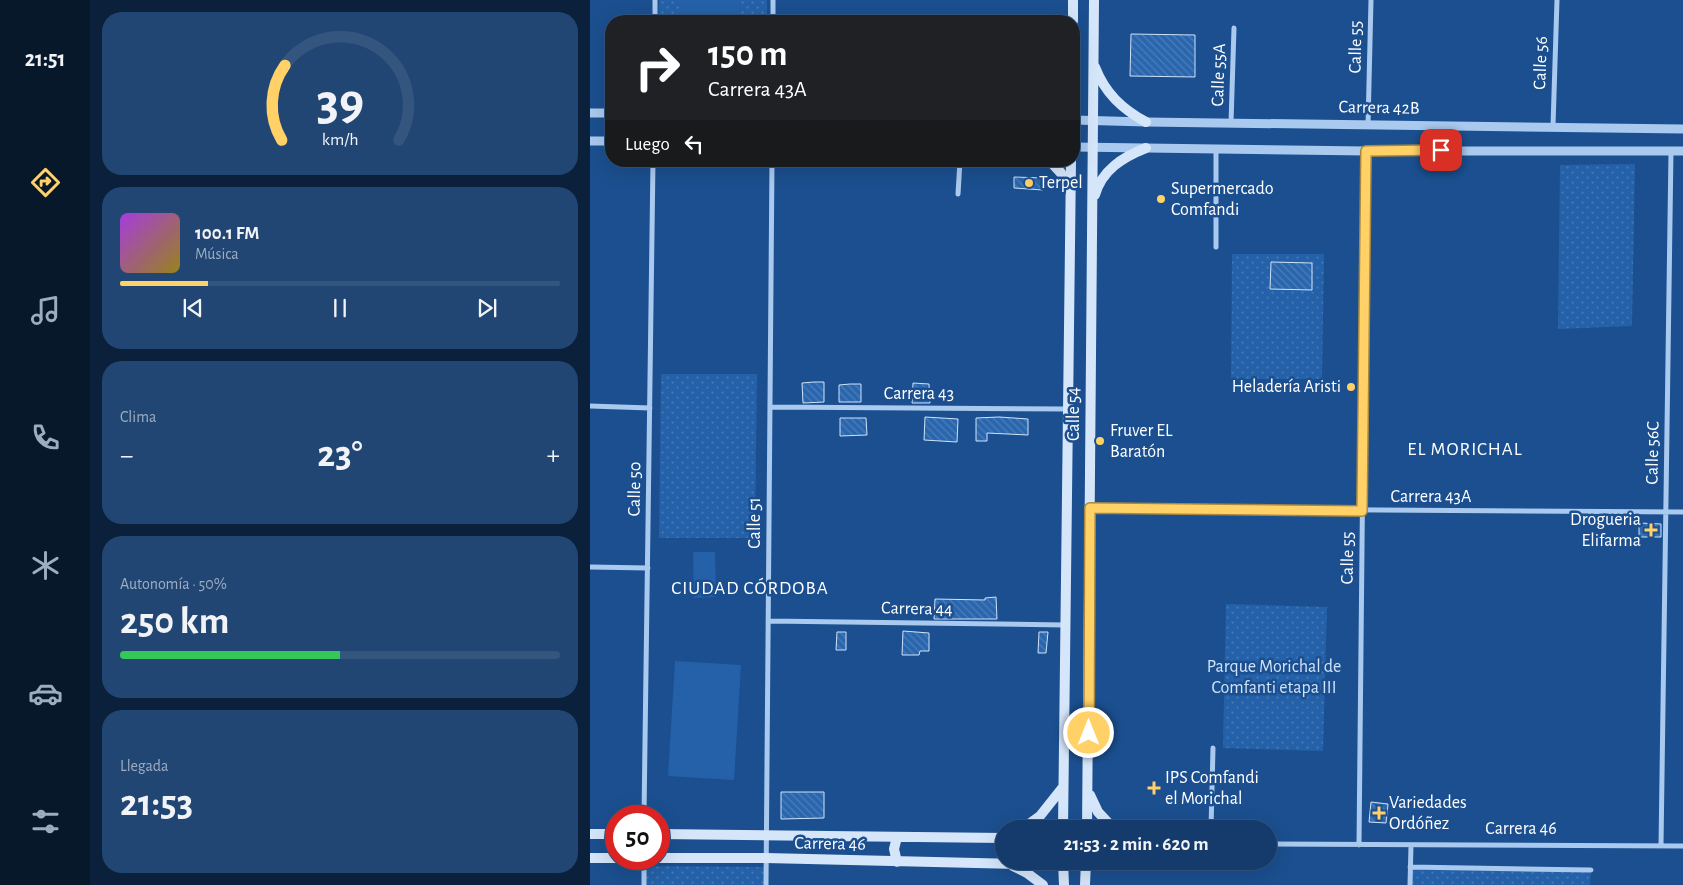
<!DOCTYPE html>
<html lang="es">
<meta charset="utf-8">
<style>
body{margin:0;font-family:"Alegreya Sans",sans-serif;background:#214673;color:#f1f3f6;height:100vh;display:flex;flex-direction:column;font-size:19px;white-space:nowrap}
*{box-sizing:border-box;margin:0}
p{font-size:16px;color:#9dadc1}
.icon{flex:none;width:28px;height:28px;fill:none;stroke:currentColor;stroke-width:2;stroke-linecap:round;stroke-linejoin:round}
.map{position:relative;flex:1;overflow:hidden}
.side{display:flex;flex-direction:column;gap:12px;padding:12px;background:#0b203b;width:500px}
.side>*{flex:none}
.top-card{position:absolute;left:15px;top:15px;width:475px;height:152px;border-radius:20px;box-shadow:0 5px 20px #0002,0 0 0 1px #33557e;background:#202124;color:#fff;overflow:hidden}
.speed{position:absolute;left:15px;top:805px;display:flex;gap:10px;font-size:25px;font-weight:700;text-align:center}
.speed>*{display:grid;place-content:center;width:65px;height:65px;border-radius:50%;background:#143b6b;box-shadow:0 5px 20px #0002,0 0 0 1px #33557e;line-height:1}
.speed .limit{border:8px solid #d22;background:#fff;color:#111}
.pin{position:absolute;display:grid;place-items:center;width:42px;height:42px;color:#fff;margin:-21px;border-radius:10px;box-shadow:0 2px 8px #0006}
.me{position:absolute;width:55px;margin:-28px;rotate:0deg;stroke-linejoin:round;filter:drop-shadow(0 0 4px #0008)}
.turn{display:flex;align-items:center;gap:18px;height:105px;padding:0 20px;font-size:22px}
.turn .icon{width:65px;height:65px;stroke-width:2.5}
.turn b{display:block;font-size:35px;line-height:42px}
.then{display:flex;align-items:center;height:48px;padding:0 20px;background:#0003;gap:10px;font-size:19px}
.big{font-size:38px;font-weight:700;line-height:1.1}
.side .tile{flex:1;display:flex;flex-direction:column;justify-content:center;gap:8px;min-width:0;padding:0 18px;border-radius:20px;background:#214673}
.side .dial{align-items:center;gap:0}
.dial svg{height:130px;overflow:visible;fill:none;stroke:#33557e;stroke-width:7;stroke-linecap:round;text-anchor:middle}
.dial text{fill:#f1f3f6;stroke:none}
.song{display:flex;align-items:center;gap:15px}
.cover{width:60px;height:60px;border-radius:8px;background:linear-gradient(135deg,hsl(280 70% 55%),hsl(50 70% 35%))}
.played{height:5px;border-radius:2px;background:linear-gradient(90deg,#ffd166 20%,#33557e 20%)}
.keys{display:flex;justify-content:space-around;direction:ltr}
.heat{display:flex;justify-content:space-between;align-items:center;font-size:28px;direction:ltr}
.charge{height:8px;border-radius:4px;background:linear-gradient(90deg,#34c759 50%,#33557e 0)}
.trip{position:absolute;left:405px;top:820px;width:282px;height:50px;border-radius:25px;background:#143b6b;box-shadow:0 5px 20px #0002,0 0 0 1px #33557e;font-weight:700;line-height:50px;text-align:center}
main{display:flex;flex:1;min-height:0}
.tab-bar{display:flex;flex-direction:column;width:90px;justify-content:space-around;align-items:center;background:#08182b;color:#9dadc1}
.tab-bar .icon{width:35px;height:35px}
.tab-bar .selected{color:#ffd166}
.tab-bar b{font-size:22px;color:#f1f3f6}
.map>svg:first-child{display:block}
</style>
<main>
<nav class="tab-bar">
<b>21:51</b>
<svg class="icon selected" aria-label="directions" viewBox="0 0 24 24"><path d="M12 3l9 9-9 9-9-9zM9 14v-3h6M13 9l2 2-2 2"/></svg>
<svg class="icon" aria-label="music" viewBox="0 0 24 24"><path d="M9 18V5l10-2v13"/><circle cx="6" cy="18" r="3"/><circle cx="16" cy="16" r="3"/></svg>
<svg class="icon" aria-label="phone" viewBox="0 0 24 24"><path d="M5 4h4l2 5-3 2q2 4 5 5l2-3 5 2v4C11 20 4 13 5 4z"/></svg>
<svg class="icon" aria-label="climate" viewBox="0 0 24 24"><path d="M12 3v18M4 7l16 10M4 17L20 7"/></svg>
<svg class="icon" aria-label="car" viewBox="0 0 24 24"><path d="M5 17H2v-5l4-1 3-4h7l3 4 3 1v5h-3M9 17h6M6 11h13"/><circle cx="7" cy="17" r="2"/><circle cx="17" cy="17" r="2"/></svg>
<svg class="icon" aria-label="filters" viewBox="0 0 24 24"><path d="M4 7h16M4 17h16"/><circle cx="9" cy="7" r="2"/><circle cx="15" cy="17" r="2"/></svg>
</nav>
<section class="side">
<div class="tile dial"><svg viewBox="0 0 100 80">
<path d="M14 69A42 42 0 1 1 86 69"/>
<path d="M14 69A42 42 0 0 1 16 23" stroke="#ffd166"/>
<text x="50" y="56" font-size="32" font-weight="700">39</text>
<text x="50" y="72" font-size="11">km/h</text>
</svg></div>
<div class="tile">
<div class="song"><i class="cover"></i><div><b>100.1 FM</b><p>Música</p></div></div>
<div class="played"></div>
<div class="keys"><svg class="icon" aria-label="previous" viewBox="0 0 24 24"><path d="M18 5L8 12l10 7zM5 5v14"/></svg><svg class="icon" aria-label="pause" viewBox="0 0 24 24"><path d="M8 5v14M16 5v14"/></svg><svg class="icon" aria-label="next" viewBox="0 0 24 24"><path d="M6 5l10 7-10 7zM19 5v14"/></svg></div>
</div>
<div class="tile"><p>Clima</p>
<div class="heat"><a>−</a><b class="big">23°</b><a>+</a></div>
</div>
<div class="tile"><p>Autonomía · 50%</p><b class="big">250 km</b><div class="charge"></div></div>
<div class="tile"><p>Llegada</p><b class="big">21:53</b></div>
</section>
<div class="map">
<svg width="1093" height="885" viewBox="0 0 1093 885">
<defs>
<pattern id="park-dots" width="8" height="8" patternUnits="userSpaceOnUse" patternTransform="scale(1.25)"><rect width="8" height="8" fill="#2461a8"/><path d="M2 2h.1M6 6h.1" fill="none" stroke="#4579b5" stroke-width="1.8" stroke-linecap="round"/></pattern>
<pattern id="building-back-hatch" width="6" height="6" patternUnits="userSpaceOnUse" patternTransform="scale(1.25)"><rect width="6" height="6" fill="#2a66ad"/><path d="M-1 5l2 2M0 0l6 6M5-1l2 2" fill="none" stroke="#4a7db9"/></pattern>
</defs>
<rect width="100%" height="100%" fill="#1b4f8f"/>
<path fill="url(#park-dots)" d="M69 0H177V21H68Z
M1045 164 1042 326 968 329 970 165Z
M642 254H734L732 379H641Z
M71 374H167L165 538H69Z
M636 604 737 607 733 751 633 748Z
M54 866 176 867V885H54Z
M820 867 1001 870 1000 885H820Z"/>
<path fill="#2461a8" d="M91 0H150V21H90Z
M103 552H125L126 597 104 598Z
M85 661 151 665 144 780 78 776Z"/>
<path fill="url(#building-back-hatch)" stroke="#cfe3fa" d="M541 34 605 35V77L540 76Z
M424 177 454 178 453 190 424 188Z
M681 262 722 263V290L680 289Z
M224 382H234V402L213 403 212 383Z
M323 383 339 384 340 403H322Z
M260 384H271V402H249V385Z
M335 417 368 419 367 442 334 440Z
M409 417 438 419V435L397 433V441H386V418Z
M250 418H276L277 435 250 436Z
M1049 523 1071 524V537H1049Z
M406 597 407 619H344L345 599 395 600V598Z
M313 631 339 633V651H330L329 655H312Z
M247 632H256V650H246Z
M449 632H458L456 653H448Z
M191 792H234V818L191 819Z
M781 802 798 804 796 823 779 822Z"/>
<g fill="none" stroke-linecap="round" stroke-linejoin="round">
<path stroke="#a9c9ee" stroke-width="5" d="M65 21V0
M183 21V0
M641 123 644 28
M778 125 781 0
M963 126 967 0
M626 149V247
M368 194 370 161
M0 406 60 408
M180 407 477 409
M500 508 1093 512
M0 567 58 568
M178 621 475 625
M54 816 63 161
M621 829 623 748
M679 844 1093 846
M769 845 776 151
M1071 846 1081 151
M820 867 1001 870
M54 885V859
M176 885 182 161
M820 885 821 845"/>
<path stroke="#a9c9ee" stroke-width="9" d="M0 113H21
M484 120 556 122 1093 129
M0 141H21
M484 147 776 151H1093"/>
<path stroke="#d6e6fa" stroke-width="10" d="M483 21V0
M505 67C515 93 532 109 556 122
M460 161 471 173 478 189
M505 195C512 170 533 157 556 148
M500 795 508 812 524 829
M432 829 450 816 473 787
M473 829 481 161
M497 829 504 0
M0 834H26
M69 834 414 838
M0 858H176L474 865 478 861
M473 861 474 885
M307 862 304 849 307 837
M423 866 437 873 453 885
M495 885 496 861"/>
</g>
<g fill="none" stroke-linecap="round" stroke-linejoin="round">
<defs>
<path id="route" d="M499 733 500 508 772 511 776 151 851 150"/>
</defs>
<use href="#route" stroke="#a68842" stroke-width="12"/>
<use href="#route" stroke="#ffd166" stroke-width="9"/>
</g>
<g fill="#ffd166" stroke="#1b4f8f" stroke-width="2">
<circle cx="439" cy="183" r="5"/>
<circle cx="571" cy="199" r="5"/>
<circle cx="761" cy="387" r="5"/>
<circle cx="510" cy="441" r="5"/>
<path d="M1058.5 522.5h5v5h5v5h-5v5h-5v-5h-5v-5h5z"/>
<path d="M561.5 780.5h5v5h5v5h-5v5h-5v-5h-5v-5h5z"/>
<path d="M786.5 805.5h5v5h5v5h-5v5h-5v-5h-5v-5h5z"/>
</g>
<g text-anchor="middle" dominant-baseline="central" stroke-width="5" stroke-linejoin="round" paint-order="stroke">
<g font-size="18" fill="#fff" stroke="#1b4f8f">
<text transform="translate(766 47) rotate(-89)">Calle 55</text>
<text transform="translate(951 63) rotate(-88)">Calle 56</text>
<text transform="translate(629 75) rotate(-88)">Calle 55A</text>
<text transform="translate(789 108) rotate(1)">Carrera 42B</text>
<text x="329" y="394">Carrera 43</text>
<text transform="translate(484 414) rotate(-90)">Calle 54</text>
<text transform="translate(1063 453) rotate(-89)">Calle 56C</text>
<text transform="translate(45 489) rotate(-89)">Calle 50</text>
<text x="841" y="497">Carrera 43A</text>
<text transform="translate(165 523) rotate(-90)">Calle 51</text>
<text transform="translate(758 558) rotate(-89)">Calle 55</text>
<text transform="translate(327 609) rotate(1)">Carrera 44</text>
<text x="931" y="829">Carrera 46</text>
<text transform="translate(240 844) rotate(1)">Carrera 46</text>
</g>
<g font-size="18" fill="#fff" stroke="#1b4f8f" text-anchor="start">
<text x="449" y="183">Terpel</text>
<text x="581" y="189">Supermercado<tspan x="581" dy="21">Comfandi</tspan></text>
<text x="751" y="387" text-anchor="end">Heladería Aristi</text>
<text x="520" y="431">Fruver EL<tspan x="520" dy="21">Baratón</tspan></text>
<text x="1051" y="520" text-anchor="end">Drogueria<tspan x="1051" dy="21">Elifarma</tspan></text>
<text x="575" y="778">IPS Comfandi<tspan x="575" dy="21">el Morichal</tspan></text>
<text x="799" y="803">Variedades<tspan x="799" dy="21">Ordóñez</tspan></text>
</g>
<g font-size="18" fill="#cfe3fa" stroke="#1b4f8f">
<text x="684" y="667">Parque Morichal de<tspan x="684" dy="21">Comfanti etapa III</tspan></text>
</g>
<g font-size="19" letter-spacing="1" fill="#fff" stroke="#1b4f8f">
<text x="875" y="449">EL MORICHAL</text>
<text x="160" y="588">CIUDAD CÓRDOBA</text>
</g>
</g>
</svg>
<div class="speed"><div class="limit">50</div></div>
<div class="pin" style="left:851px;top:150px;background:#d93025"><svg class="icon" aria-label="arrive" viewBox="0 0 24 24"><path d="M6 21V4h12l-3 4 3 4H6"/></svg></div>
<svg class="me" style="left:499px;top:733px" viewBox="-20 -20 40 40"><circle r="17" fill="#ffd166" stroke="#fff" stroke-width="3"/><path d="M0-11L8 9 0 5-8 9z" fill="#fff"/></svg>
<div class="trip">21:53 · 2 min · 620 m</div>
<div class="top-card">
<div class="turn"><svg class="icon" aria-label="right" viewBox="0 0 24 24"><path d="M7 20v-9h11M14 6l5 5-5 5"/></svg><div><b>150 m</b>Carrera 43A</div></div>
<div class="then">Luego<svg class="icon" aria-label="left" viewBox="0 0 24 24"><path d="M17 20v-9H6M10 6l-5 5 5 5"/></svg></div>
</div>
</div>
</main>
